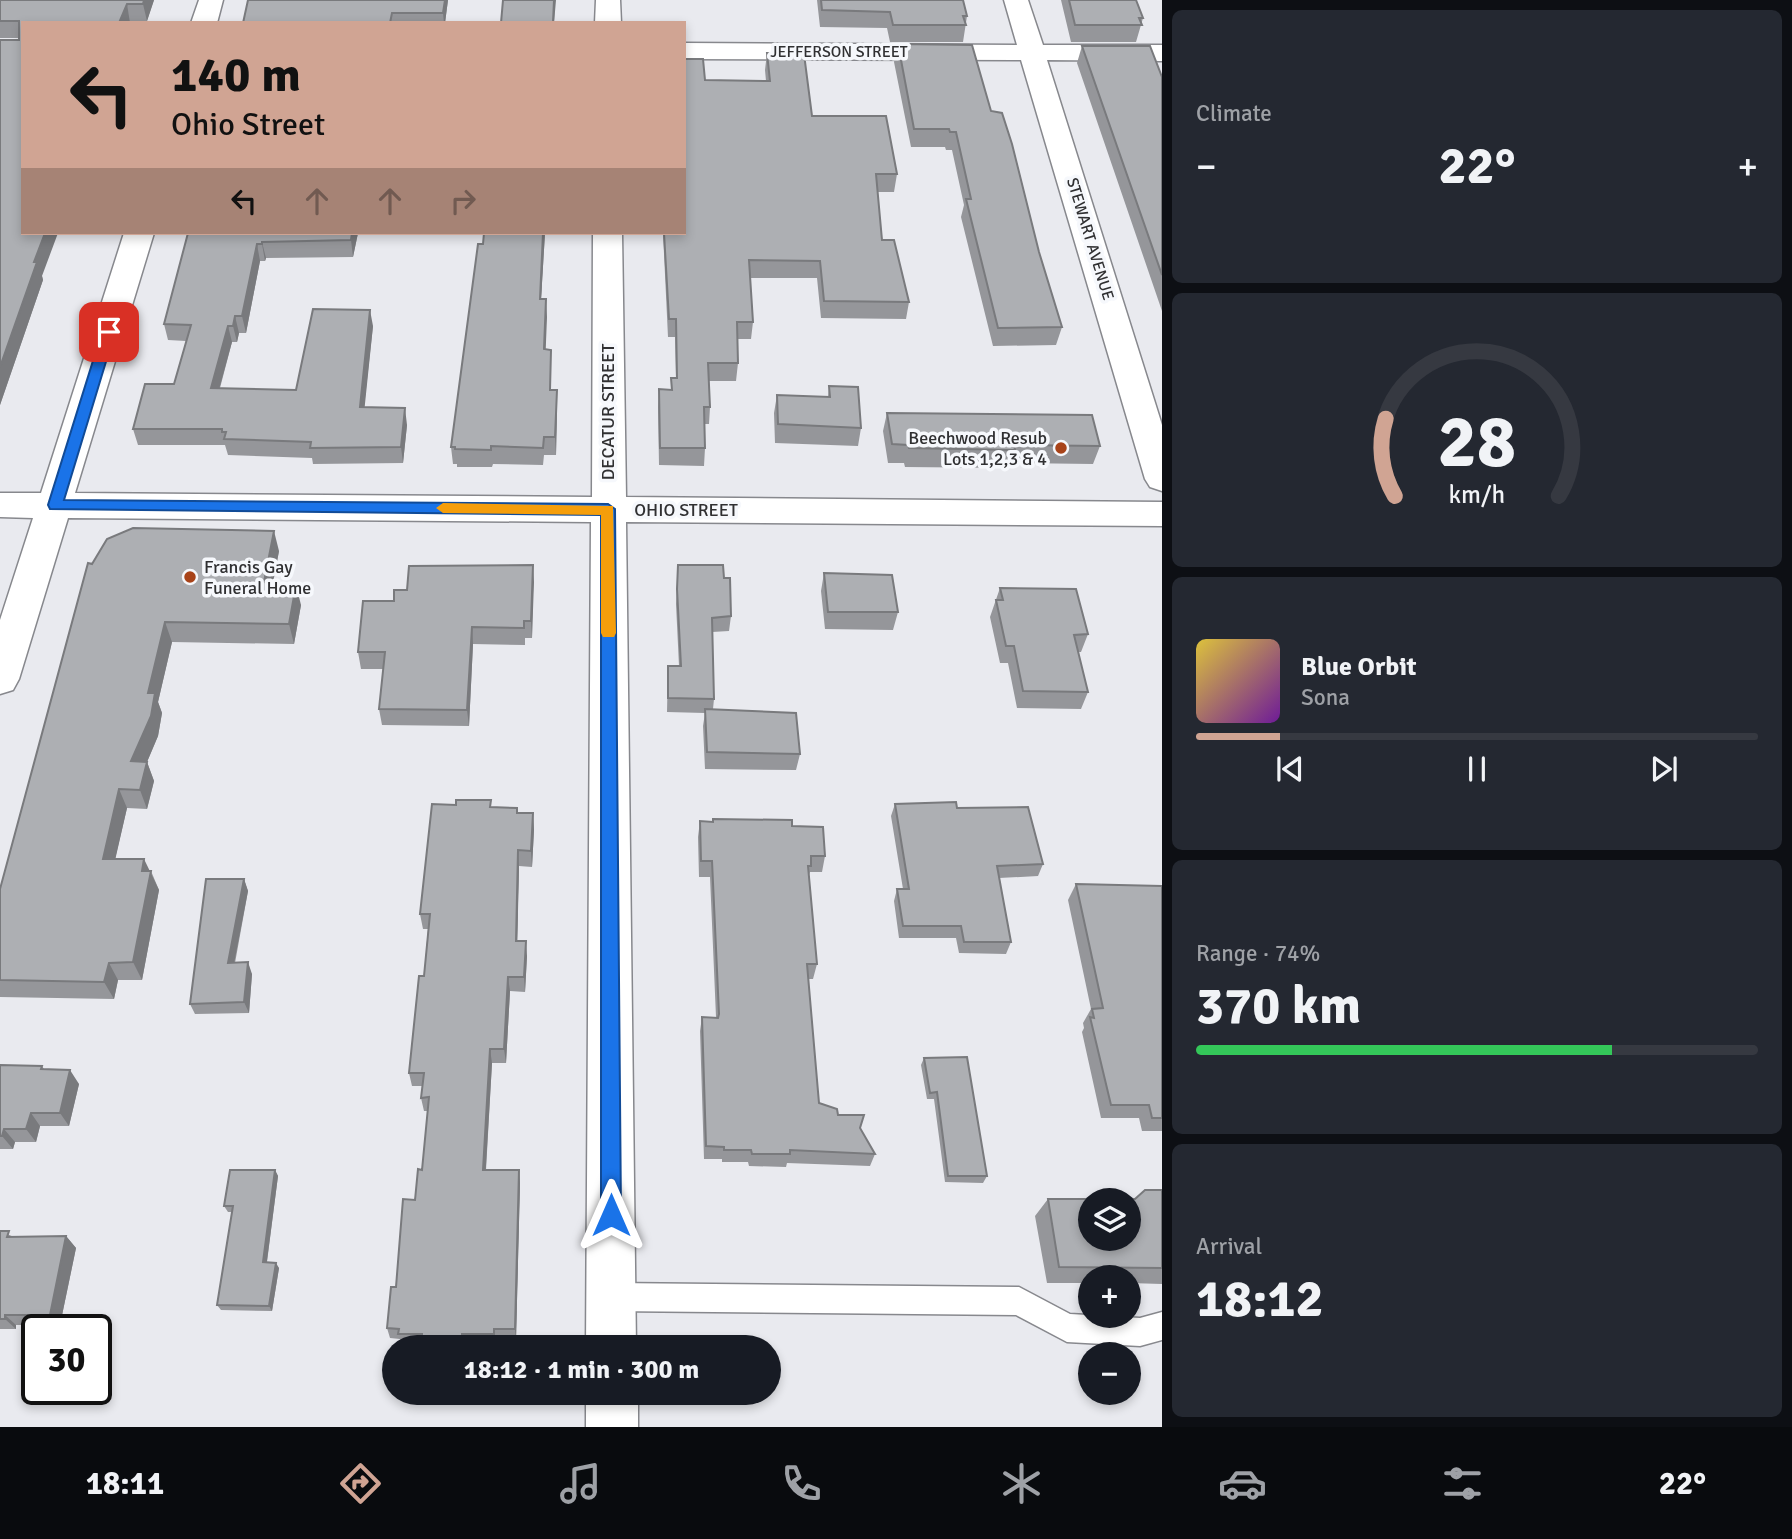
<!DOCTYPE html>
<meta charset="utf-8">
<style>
body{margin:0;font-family:Signika,sans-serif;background:#242831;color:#f1f3f6;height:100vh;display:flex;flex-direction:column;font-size:26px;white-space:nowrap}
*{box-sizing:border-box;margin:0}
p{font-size:23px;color:#9ea1a6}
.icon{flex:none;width:38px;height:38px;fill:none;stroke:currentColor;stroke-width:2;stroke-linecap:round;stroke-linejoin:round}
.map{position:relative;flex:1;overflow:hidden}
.sheet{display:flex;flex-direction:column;gap:10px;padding:10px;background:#0d0f14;width:630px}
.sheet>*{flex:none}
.banner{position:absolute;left:21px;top:21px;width:665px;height:214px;border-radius:0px;box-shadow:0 4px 10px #0003;background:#d0a493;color:#111;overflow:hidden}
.controls{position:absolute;left:1078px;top:1188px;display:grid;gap:14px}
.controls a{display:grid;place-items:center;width:63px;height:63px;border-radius:50%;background:#171b24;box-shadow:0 4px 10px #0003;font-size:35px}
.speed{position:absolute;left:21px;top:1314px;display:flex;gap:14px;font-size:35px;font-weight:700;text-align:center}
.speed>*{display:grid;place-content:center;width:91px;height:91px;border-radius:50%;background:#171b24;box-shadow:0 4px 10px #0003;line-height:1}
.speed .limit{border:4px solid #111;border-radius:10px;background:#fff;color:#111}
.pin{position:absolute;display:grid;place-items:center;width:60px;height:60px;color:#fff;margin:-30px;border-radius:14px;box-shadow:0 4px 10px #0006}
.me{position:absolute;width:77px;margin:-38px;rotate:0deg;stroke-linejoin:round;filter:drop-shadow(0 0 5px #0008)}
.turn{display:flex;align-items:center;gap:24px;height:147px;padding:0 35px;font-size:32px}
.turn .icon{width:91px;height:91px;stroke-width:2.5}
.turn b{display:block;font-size:49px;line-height:60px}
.lanes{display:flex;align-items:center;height:66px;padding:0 35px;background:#0003;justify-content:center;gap:35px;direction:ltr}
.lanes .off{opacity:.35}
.big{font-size:52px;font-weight:800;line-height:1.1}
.sheet .widget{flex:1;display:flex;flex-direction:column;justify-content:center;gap:10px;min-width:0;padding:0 24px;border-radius:10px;background:#242831}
.sheet .dial{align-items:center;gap:0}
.dial svg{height:182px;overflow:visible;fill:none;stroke:#363941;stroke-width:7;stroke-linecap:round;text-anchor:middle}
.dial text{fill:#f1f3f6;stroke:none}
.song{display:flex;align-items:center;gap:21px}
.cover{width:84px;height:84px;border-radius:10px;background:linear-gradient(135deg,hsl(50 70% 55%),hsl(280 70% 35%))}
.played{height:7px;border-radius:4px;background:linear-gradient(90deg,#d0a493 15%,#363941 15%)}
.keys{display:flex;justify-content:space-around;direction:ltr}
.heat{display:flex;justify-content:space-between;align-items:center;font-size:38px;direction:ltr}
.charge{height:10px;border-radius:5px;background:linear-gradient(90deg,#34c759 74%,#363941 0)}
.trip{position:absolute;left:382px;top:1335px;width:399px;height:70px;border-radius:35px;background:#171b24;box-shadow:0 4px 10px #0003;font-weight:800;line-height:70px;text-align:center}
.tab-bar{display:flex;height:112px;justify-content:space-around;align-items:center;background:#090b0e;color:#9ea1a6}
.tab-bar .icon{width:49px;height:49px}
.tab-bar .current{color:#d0a493}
.tab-bar b{font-size:32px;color:#f1f3f6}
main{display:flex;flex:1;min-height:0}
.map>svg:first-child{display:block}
</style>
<main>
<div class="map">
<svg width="1162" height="1427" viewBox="0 0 1162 1427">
<rect width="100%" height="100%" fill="#e9eaef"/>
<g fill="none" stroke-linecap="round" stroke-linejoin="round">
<defs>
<path id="lane" d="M611 1283 1019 1287 1070 1314 1140 1318 1162 1312V1340L1140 1346 1067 1342 1016 1315 611 1311 601 1307 597 1297 601 1287Z"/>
<path id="street" d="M199 0H223L217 23H191Z
M596 0H620L621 23H595Z
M1004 0H1028L1043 45H1162V61L1047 60 1162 425V491L1150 487 1145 479 1021 60 684 59V43L1017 45Z
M124 233H154L75 493 592 497 593 233H622L626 497 1162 502V526L626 522 636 1348H586L591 522 68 518 19 679 13 690 0 694V620L33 518 0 517V493H41Z
M586 1393H638V1427H586Z"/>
</defs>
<use href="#lane" stroke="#87888d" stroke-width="3"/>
<use href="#street" stroke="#87888d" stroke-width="3"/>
<use href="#lane" fill="#fff" fill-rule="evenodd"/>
<use href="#street" fill="#fff" fill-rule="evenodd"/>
</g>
<path fill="#95969a" d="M0 0H154L147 21H131L130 23H23L42 276 43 280 0 405V40H19V38H0Z
M448 0 445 23H243Z
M817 0H963L967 16 963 42H890L887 28 820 27Z
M1061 0H1136L1143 18 1136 42H1071Z
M898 44 991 111 1039 252 1062 327 1056 345 993 346 961 217 964 205 952 150H946L945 147H911L894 62Z
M1082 46 1162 77V311L1077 63Z
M767 53 812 116 897 174 894 192H877L882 240 909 302 906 319 821 318 817 278H750L753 322 751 339H737L738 363 736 381H709L710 407 709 424H704L705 448 704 466 659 465 658 407 659 389 671 390V378H676L675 337H668L663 233H684L705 80 766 81 765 70Z
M188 233H358L353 257 266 258 265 261H260L246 333H239L237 342H232L220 388 296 390 373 326 364 407 407 425 403 463 313 464 312 458 228 455 225 445H138L133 429 174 384 186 341 168 340 164 324Z
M545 233 541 299H546L545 349 551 350V390L557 407 556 455H544L543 465 493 464 492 467H457V464H453L451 447 483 244Z
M829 386 861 428 858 446 775 443 774 413 777 395 828 397Z
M887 413 1100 446 1093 464 1011 463 1009 468 905 467 904 463H888L883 431Z
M279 551 273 583 301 605 294 644 172 642 158 702 162 713 158 736 147 762 154 781 147 809 127 808 115 859 151 871 159 890 142 980H118L114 999 0 997V889L88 563Z
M533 565 532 638H525V645L473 644 469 726 382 725 379 709 383 669H361L358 652 394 601Z
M678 565 724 578 731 616 729 631 712 632 714 699 713 709 800 754 796 770 705 769 703 726 705 713 667 712 668 666H679L676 604Z
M824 573 898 612 893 630 825 629 821 591Z
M1000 588 1088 634 1081 652H1078L1088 692 1081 709 1017 708 1008 663H1000L990 617Z
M895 804 957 808 1043 864 1038 876 999 878 1011 942 1006 954 959 953 956 938H899L894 901 897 889H903L891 816Z
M491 807 517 808V813H533L534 830 532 867 519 866 517 941 527 956 525 992 510 991 506 1063H492L486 1170H519L520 1183 516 1340 496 1339V1344H464V1347H425L424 1344H402L400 1339 390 1338 387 1328 422 1170 428 1111H424L421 1098 423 1086H412L409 1073 424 976 428 929H423L420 914Z
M700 821 792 826 825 856 822 872H810L809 875 817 964 813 979H808L819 1103 860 1128 875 1154 870 1166 787 1163 786 1167 749 1166 748 1162H722V1159H704L700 1031 702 1017H716L710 877H699L698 837Z
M244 879 248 891 235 963 252 974 249 1013 195 1014 190 1004Z
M1076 884 1162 886V1131H1142L1139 1118H1101L1082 1032 1084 1028 1083 1023 1091 1009 1068 900Z
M924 1058 987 1176 983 1183 945 1182 934 1099H927L921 1065Z
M0 1065 42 1066 44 1069 79 1084 69 1126H40L36 1142H15L13 1149H0Z
M275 1170 278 1176 267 1262 279 1268 272 1311 221 1310 217 1305 232 1212H228L224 1206Z
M1162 1190V1284L1129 1283V1278H1090V1283H1047L1035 1216 1048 1199H1135Z
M0 1231 14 1237 66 1236 76 1248 60 1325H16V1329H0Z"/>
<path fill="#797a7d" d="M144 0H154L147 21 143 4Z
M445 0H448L445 23H444L443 13Z
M554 0H556L554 23H553Z
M127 4 130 23H119Z
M45 233H58L42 276 43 280 0 405V367L34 262Z
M352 233H358L353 257 351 240Z
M543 233H545L540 317V299Z
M262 242 266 258 265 261 262 244Z
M257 244 260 261 246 333 242 316Z
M546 299 547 317 545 367 544 349Z
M370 310 373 326 363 423 360 407Z
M235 316 239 333 237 342 233 326Z
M228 326 232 342 215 404 211 388Z
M557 390V407L556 455 555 437Z
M405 408 407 425 403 463 401 447Z
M274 531 279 551 269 603 264 582Z
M533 565 534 582 532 638 531 621Z
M296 585 301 605 294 644 289 624Z
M165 622 172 642 158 702 162 713 158 736 147 762 154 781 147 809 140 790 131 761Z
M472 627 473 644 469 726 467 710Z
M119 789 127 808 111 878 103 859Z
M533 813 534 830 532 867 531 851Z
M518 850 519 866 517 956 516 941Z
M144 859 159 890 142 980 133 962 142 871Z
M244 879 248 891 232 974 228 963Z
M526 941 527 956 525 992 524 977Z
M248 962 252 974 249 1013 244 1002Z
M109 963 118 980 114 999 104 982Z
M508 977 510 991 506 1063 504 1049Z
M490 1049 492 1063 485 1182 483 1170Z
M70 1070 79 1084 69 1126 60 1113Z
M31 1113 40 1126 36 1142 26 1129Z
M4 1129 15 1142 13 1149 2 1136Z
M275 1170 278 1176 266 1268 263 1262Z
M519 1170 520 1183 516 1340 515 1329Z
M66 1236 76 1248 60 1325 50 1315Z
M276 1263 279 1268 272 1311 269 1306Z
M5 1315 16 1325V1329L5 1319Z"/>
<path fill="#adafb3" stroke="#797a7d" stroke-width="2" fill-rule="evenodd" d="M0 0H144L143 4H127L119 23H23V233H45L34 262H37L0 367V40H19V21H0Z
M248 0H445L443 13H392L390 23H243Z
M503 0H554L553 23H501Z
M821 0H963L967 16H963L966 25H893L890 12 822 10Z
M1069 0H1136L1143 18H1139L1142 25H1075Z
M898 44 972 45 991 111 1002 113 1012 144 1039 252 1062 327 998 328 966 199H971L956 132H950L949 129H914Z
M1082 46H1150L1162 77V275Z
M767 53 804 54 812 116H886L897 174H876L882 240H894L909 302 824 301 820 261 749 260 753 322H737L738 363H708L710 407H704L705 448H660L659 389 672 390 671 378H677L676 319H669L664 233H684V59H703L705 80 770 81Z
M188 233H352L351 240 262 242V244H257L242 316H235L233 326H228L211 388 296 390 313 309 370 310 360 407 405 408 401 447 310 448 311 442 224 439 226 432H222V429H133L145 384H174L191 325 164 324Z
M484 233H543L540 299H546L544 349 551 350 550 390H557L555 437H544L543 448 491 446V450L455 449V447H451L478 244H483Z
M829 386 858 387 861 428 778 424 777 395 830 397Z
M887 413 1092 415 1100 446 1014 445 1015 450 909 448 908 445 892 444Z
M133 528 274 531 264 582 296 585 289 624 165 622 148 693H155L151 716 131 761 147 762 140 790 119 789 103 859H144L142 871H151L133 962 109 963 104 982 0 980V889L88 563 92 564 107 539Z
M533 565 531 621H524V628L472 627 467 710 379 709 385 652H358L363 601H394V590H407L409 566Z
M678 565H723L724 578H730L731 616 712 618 714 699 668 698V666H681L677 589Z
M824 573 892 575 898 612H828Z
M1000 588 1076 589 1088 634 1074 635 1088 692 1023 691 1014 646H1006L996 600H1003Z
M705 709 796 713 800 754 707 752Z
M456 800H491L490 807 517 808V813H533L531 851 518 850 516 941H526L524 977H508L504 1049H490L483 1170H519L515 1329H494V1334H462V1337H422V1334H398L399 1329 387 1328 391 1287H396L403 1199 415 1200 418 1169 422 1170 429 1097 421 1098 424 1073H409L419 976H424L430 914H420L432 804 456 805Z
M956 802 957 808 1028 807 1043 864 997 866 1011 942H964L961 926H903L897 889H909L895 804Z
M713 819 792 820V826L823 827 825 856H811V866H808L817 964H807L819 1103 837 1109 838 1115H864L860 1128 875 1154 790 1150V1154H752L751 1150H724V1147L706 1146 702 1017 718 1018 719 1014 712 861H701L700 821 713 822Z
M206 879H244L228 963 248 962 244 1002 190 1004Z
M1076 884 1162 886V1118H1152L1149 1105H1111L1090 1017 1094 1018 1092 1009 1103 1008Z
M967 1057 987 1176H948L937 1092 930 1093 924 1058Z
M0 1065 42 1066 41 1069 70 1070 60 1113H31L26 1129H4L2 1136H0Z
M230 1170H275L263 1262 276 1263 269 1306 217 1305 233 1206H224Z
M1145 1190H1162V1268L1059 1267 1048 1199H1135ZM1090 1200H1129V1239H1090Z
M0 1231H9L7 1237 66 1236 50 1315H5V1319H0Z"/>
<path fill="#1a73e8" stroke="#114b97" stroke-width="2" d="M109 328 115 332 64 500 608 504 615 509 621 1215 618 1222 611 1225 604 1222 601 1215V515L50 509 48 505 102 332Z"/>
<path fill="#f59e0b" d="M443 503 613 506 616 633 614 637H603L601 633V515L443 513 436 508Z"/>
<g fill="#a84319" stroke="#f6f8fc" stroke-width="2.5">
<circle cx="1061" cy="448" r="7"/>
<circle cx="190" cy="577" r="7"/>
</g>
<g text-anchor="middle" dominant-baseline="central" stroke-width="7" stroke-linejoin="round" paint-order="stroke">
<g font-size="16" fill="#303032" stroke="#f6f8fc">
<text x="839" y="52">JEFFERSON STREET</text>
<text transform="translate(1090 239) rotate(73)">STEWART AVENUE</text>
</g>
<g font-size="18" fill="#303032" stroke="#f6f8fc">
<text transform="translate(608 412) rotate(-90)">DECATUR STREET</text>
<text x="686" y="510">OHIO STREET</text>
</g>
<g font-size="18" fill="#303032" stroke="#f6f8fc" text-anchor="end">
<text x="1047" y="438">Beechwood Resub<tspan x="1047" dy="21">Lots 1,2,3 &amp; 4</tspan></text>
<text x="204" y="567" text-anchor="start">Francis Gay<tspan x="204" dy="21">Funeral Home</tspan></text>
</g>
</g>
</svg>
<div class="controls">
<a><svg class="icon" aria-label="layers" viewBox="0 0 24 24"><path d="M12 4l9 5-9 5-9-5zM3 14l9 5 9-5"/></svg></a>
<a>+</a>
<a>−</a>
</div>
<div class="speed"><div class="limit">30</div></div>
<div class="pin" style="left:109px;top:332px;background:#d93025"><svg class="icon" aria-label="arrive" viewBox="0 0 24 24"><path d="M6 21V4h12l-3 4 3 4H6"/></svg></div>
<svg class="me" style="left:611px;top:1215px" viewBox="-20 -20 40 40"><path d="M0-17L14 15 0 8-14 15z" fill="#1a73e8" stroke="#fff" stroke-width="4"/></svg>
<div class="trip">18:12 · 1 min · 300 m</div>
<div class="banner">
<div class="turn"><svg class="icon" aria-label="left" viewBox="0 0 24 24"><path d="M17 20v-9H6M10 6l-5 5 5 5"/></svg><div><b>140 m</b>Ohio Street</div></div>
<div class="lanes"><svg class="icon" aria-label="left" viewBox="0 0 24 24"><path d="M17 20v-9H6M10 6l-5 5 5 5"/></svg><svg class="icon off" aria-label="ahead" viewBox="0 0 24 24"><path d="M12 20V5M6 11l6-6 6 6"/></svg><svg class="icon off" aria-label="ahead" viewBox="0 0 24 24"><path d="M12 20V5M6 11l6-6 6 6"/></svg><svg class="icon off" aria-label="right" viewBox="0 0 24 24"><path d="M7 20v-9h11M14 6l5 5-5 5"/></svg></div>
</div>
</div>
<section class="sheet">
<div class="widget"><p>Climate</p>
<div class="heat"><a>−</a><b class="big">22°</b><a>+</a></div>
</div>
<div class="widget dial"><svg viewBox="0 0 100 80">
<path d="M14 69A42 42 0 1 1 86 69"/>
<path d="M14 69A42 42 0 0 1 10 35" stroke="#d0a493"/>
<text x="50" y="56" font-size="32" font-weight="700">28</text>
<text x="50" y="72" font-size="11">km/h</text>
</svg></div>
<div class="widget">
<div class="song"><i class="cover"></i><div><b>Blue Orbit</b><p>Sona</p></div></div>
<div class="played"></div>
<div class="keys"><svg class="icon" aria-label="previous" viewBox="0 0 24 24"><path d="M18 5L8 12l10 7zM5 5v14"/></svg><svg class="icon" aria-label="pause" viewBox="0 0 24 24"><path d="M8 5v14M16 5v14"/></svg><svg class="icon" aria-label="next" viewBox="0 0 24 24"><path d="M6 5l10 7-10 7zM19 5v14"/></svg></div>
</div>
<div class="widget"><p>Range · 74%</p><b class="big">370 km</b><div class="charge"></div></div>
<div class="widget"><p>Arrival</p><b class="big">18:12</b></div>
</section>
</main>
<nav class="tab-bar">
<b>18:11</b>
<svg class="icon current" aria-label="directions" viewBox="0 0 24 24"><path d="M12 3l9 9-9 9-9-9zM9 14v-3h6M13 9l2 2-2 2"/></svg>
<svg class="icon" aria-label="music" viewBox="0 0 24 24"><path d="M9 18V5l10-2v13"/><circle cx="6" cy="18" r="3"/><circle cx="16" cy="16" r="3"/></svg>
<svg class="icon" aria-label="phone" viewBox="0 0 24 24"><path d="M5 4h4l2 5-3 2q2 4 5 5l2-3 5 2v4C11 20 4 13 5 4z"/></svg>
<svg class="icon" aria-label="climate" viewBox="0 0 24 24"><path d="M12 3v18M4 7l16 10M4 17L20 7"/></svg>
<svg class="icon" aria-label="car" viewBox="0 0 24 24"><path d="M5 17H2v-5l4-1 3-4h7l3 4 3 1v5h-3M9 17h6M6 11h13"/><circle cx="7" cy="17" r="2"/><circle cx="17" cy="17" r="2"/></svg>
<svg class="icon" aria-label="filters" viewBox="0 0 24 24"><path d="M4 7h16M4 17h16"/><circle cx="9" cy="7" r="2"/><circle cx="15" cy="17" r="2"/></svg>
<b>22°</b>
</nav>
